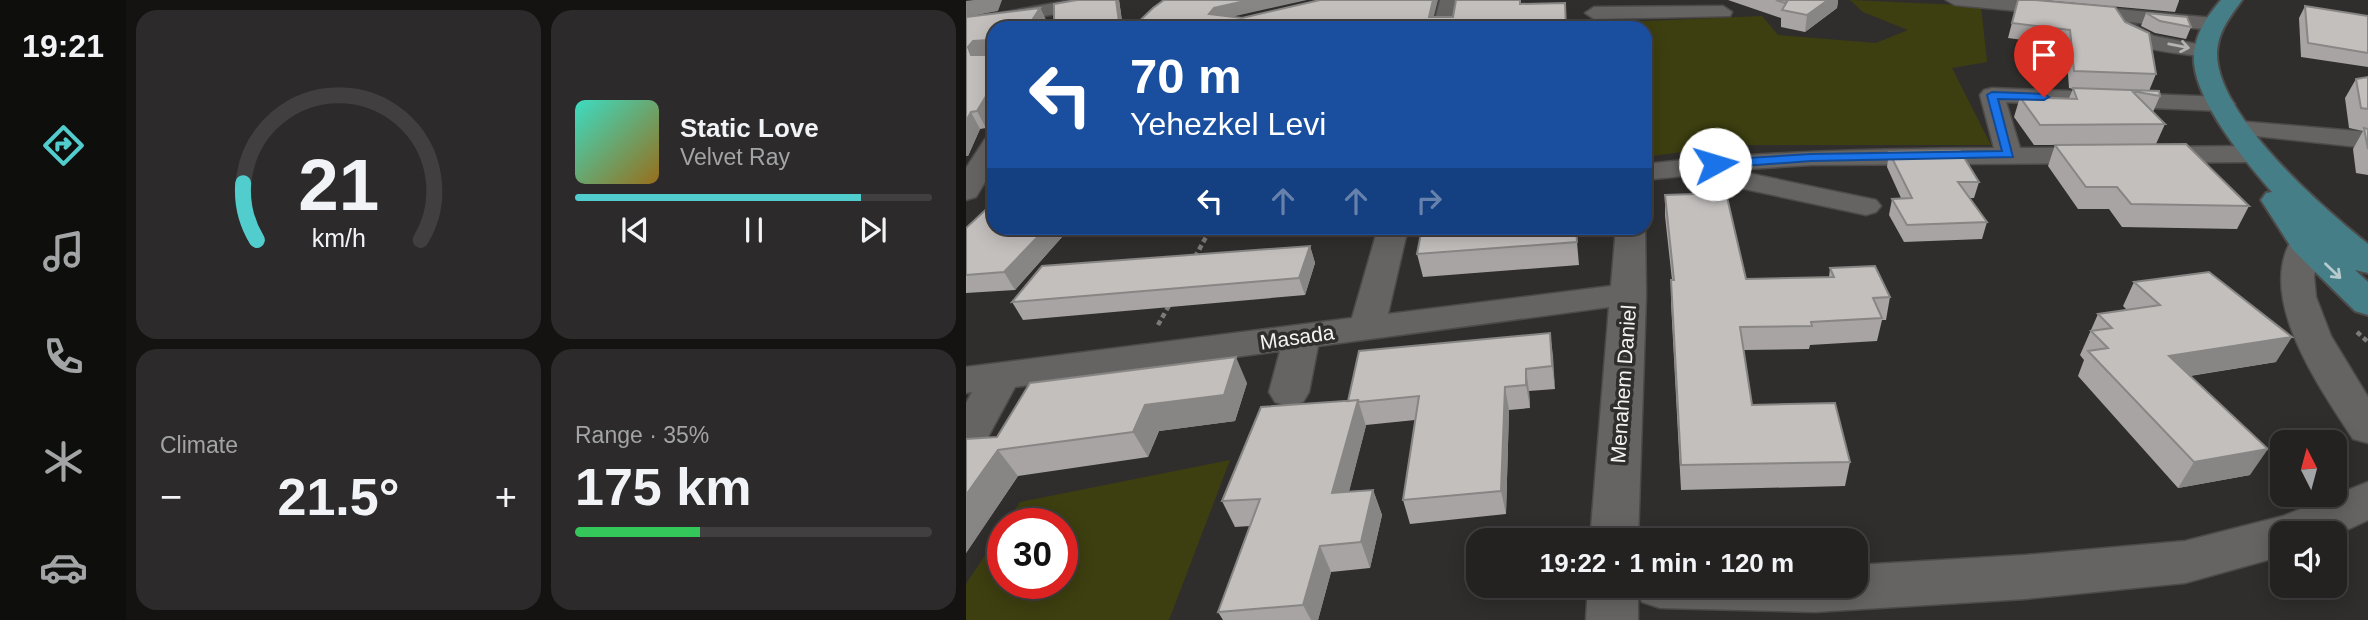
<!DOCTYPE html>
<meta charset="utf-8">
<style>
body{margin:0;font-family:Arial,sans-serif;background:#2c2a2a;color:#f1f3f6;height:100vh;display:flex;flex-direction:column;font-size:26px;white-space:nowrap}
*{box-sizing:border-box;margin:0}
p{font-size:23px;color:#a3a4a5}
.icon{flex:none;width:38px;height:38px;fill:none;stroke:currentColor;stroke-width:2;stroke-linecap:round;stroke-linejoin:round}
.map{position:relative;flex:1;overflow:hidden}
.panel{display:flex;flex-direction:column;gap:10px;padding:10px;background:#141312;width:840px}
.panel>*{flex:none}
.guide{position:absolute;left:21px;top:21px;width:665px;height:214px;border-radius:21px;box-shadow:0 4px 18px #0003,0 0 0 2px #413f3f;background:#1a4fa0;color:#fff;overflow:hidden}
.needle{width:46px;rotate:354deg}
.controls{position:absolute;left:1304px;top:430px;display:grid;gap:14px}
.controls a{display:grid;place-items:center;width:77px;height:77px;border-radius:14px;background:#242221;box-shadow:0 4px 18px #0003,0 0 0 2px #413f3f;font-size:35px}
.speed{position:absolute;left:21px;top:508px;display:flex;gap:14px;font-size:35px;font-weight:700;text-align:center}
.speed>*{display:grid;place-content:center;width:91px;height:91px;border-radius:50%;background:#242221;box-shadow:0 4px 18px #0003,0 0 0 2px #413f3f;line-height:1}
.speed .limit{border:10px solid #d22;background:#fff;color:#111}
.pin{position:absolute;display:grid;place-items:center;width:60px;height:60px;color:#fff;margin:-72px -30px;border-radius:50% 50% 50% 0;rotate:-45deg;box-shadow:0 0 7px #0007}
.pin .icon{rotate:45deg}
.me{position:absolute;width:77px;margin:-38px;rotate:84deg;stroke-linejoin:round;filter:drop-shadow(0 0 5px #0008)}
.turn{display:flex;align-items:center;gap:24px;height:147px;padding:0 28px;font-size:32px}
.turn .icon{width:91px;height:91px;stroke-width:2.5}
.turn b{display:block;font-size:49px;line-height:60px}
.lanes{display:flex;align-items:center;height:66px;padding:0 28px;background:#0003;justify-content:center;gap:35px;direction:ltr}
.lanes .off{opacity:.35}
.big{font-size:52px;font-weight:700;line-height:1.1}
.panel .widget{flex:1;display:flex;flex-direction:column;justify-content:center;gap:10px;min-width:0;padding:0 24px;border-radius:21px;background:#2c2a2a}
.panel .dial{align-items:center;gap:0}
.dial svg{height:182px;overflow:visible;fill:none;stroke:#413f3f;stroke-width:7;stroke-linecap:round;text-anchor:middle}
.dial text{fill:#f1f3f6;stroke:none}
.song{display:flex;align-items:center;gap:21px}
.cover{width:84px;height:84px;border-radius:10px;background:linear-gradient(135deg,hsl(170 70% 55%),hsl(40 70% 35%))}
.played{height:7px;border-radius:4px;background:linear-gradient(90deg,#52cdce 80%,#413f3f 80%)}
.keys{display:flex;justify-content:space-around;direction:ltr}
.heat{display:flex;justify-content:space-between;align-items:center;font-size:38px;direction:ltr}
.charge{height:10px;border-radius:5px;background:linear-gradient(90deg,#34c759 35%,#413f3f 0)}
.panel .tiles{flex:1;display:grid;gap:10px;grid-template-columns:repeat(2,1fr)}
.trip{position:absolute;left:500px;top:528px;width:402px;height:70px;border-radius:21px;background:#242221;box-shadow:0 4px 18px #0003,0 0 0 2px #413f3f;font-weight:700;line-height:70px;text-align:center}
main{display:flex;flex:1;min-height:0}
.dock{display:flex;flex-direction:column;width:126px;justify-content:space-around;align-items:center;background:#0e0e0d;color:#a3a4a5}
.dock .icon{width:49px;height:49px}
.dock .active{color:#52cdce}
.dock b{font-size:32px;color:#f1f3f6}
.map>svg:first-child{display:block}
</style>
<main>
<nav class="dock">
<b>19:21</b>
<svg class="icon active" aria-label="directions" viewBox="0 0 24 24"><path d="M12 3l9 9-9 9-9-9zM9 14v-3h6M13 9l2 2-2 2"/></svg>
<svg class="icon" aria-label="music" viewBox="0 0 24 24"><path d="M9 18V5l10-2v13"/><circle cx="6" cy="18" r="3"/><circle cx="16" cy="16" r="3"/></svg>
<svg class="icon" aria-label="phone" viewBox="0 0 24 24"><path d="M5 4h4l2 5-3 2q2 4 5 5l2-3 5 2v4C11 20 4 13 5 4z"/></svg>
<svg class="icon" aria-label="climate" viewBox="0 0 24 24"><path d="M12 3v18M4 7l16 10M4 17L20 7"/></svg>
<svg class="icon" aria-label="car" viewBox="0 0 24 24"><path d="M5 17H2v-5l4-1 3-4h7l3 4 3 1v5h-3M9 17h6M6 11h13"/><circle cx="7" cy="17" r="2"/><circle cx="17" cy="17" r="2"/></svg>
</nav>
<section class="panel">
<div class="tiles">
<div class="widget dial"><svg viewBox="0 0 100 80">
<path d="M14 69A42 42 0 1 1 86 69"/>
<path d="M14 69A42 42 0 0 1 8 44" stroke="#52cdce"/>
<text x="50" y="56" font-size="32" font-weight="700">21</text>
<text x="50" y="72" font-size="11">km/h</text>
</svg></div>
<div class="widget">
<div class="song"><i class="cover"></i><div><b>Static Love</b><p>Velvet Ray</p></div></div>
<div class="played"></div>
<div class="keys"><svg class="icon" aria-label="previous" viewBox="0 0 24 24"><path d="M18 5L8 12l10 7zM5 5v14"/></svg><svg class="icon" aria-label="pause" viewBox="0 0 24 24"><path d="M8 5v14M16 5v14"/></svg><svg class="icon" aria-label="next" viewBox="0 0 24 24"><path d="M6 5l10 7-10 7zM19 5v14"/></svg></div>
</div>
<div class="widget"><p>Climate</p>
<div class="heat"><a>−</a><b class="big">21.5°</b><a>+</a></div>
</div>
<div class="widget"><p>Range · 35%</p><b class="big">175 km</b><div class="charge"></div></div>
</div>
</section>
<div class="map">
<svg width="1402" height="620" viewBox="0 0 1402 620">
<rect width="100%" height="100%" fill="#302e2c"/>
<path fill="#3d3f10" d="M884 0 1015 6 1021 62 986 68 1025 145H773L685 156 679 116V28H658L657 22 796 16 812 35 910 43 942 30 897 12Z
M264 460 203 620H0V584L37 528V583H96V523H40L54 502Z"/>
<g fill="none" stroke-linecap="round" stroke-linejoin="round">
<defs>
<path id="minor" d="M106 0H145L136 5 0 31V19Z
M474 0H492L487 28H467Z
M980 0H1048L1248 18 1258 24 1248 30 1163 22 1188 36 1247 47 1250 51 1247 55 1240 57C1209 52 1168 53 1147 27L1146 20 989 5Z
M757 6 766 12 764 16 628 19 619 13 628 7Z
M1026 88 1257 97 1265 99 1269 104 1265 109 1257 111 1040 102 1054 148 1289 146 1298 148 1302 154 1298 160 1289 162 845 165 767 170 910 200 915 206 910 212 900 215 746 182 742 176 745 173 679 180V164C797 151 910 149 1028 148L1014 95 1018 90Z
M1271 121 1402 132V148L1262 133 1259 128 1262 123Z
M28 136V167L10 197 0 200V168L19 139Z
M679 226 680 294 672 541H624L643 307 352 346 343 392 337 402 323 406 309 402 303 392 314 351 49 387 15 450 0 455V403L6 392 0 393V367L386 318 412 228H442L422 314 645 286 650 228Z
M1339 234 1350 236 1355 243 1348 276 1350 297 1365 336 1402 397V443L1387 439C1355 389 1287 296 1328 236Z
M1402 482V520L1368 536 1316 534V556L1219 583 1059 599 849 612 694 608 676 602 672 593V620H620L622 586H891V565L1059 555 1219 541 1317 516Z"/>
<path id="major" d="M1255 0H1276C1264 17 1252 31 1251 53 1250 115 1357 208 1402 244V273L1389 270 1365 248 1402 282V315L1389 311 1327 250 1295 200 1300 193 1306 192C1279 161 1232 105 1228 63 1226 39 1240 17 1255 0Z"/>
</defs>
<use href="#minor" stroke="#4d4b4a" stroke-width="3"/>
<use href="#major" stroke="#4d4b4a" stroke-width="4"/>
<path stroke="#7d7b79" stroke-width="4.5" stroke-dasharray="5 3.5" stroke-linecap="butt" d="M229 257 245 228
M192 325 205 302
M1391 332 1402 342"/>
<use href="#minor" fill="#666462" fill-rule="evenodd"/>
<use href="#major" fill="#457e87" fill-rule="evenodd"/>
</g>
<path fill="#a7a4a3" d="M153 0 157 28H89L88 26Z
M762 0H872L871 8 839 32 815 27V18Z
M1052 0 1190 74 1183 91 1194 96 1187 112 1199 124 1190 144 1283 206 1271 229 1156 227 1143 209H1112L1082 166 1089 145H1068L1048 117 1054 97 1103 98 1107 89 1103 88 1100 46 1042 38Z
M1077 0H1213V1L1209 12Z
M1339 6 1402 16V67L1335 57 1333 18Z
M74 8 81 22 77 28H28L20 128 14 129 2 156H0V17Z
M1180 13 1225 27 1220 39 1189 33 1175 26Z
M1402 77V175L1390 173 1387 149 1397 131 1383 128 1379 98 1390 79Z
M923 152 1013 182 1008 198H1003L1021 222 1016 239 938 242 923 215 926 199 935 198 921 167Z
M699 195 780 279 863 277 864 268 924 297 920 320H916L911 341 844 345 843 349 778 350 786 405 884 462 879 486 715 490 705 303 706 280 699 216Z
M0 228H104L49 290 0 293Z
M611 242 613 265 457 277 451 254Z
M344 246 349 263 339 295 57 320 46 302Z
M1168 282 1310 362 1224 376 1284 475 1212 488 1112 376 1118 360 1114 355 1132 314 1161 310 1157 306Z
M584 333 589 389 563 391 564 408 543 410 540 514 444 524 437 500 449 420 400 425 383 491 407 490 416 515 404 568 365 572 352 620H257L252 612 284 526 269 527 256 501 382 401Z
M281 383 269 421 193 431 182 457 52 476 0 553V439L31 437Z"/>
<path fill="#888684" d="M8 0H36L32 11 0 17V1Z
M150 0H153L157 28H156L153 22Z
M283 0H341L252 20 243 14 248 8Z
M467 0H472L465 28 463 17Z
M862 0H872L871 8 839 32 841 15Z
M74 8 81 22 77 28H61Z
M22 40 28 55H5L2 47 7 41Z
M28 83V115L20 128 11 111Z
M5 112 14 129 2 156H0V121Z
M80 228H104L49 290 38 272Z
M344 246 349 263 339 295 333 278Z
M584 333 587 355 589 389 586 366Z
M1326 337 1310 362 1190 381 1203 356Z
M270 357 281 383 269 421 193 431 182 457 167 432 179 405Z
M560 369 563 391 564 408 560 385Z
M539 387 543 410 540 514 535 491Z
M392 400 400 426 376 519 366 493Z
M1302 449 1284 475 1212 488 1228 462Z
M32 450 52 476 0 553V495Z
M407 490 416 515 404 568 395 542Z
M354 546 365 572 352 620H345L337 605Z"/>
<path fill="#c2bfbd" stroke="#888684" stroke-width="2" fill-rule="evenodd" d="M111 0H150L153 22 88 26V4Z
M198 0H283L248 8 243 14 276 18 354 0H467L463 17H487L490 0H554V4L599 3 600 28H166L187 8Z
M810 0H821L819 3Z
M822 0H862L841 15 816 10Z
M1052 0H1069L1149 7 1159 22 1183 33 1190 74 1108 71 1104 30 1046 23Z
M1339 6 1402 16V53L1342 43Z
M74 8 61 28H28V83L11 111 5 112 0 121V17ZM22 40V55H5L2 47 7 41Z
M1180 13 1221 17 1225 27 1194 21Z
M1402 77V109L1395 108 1390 79Z
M1107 88 1193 91 1194 96 1166 91 1199 124 1074 125 1054 97 1111 99Z
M1398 128 1402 129V149Z
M1220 144 1283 206 1165 204 1151 187H1120L1089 145Z
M994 151 1013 182H992L1021 222 941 225 926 199 946 198 923 152Z
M760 193 780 279 868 277 864 268 909 266 924 297 907 298 916 318 845 322 846 326 774 327 786 405 869 403 884 462 715 465 705 280H708L699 195Z
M28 202V228H80L38 272 0 275V228Z
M456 228H610L611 242 451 254Z
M344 246 333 278 46 302 76 266Z
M1243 272 1326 337 1203 356 1302 449 1228 462 1122 351 1142 348 1125 331 1146 328 1132 314 1194 305 1168 282Z
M584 333 586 366 560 369V385L539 387 535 491 437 500 453 396 393 402 392 400 382 401 393 351Z
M270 357 258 395 179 405 167 432 32 450 0 495V439L31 437 64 383Z
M392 400 366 493 407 490 395 542 354 546 337 605 252 612 294 499 256 501 295 407Z"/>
<defs><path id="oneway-shaft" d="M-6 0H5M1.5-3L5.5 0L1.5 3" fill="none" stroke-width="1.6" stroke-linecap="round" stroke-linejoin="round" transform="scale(1.75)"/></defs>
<use stroke="#b4b3b1" href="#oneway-shaft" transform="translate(1213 46) rotate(11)"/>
<use stroke="#b7cacd" href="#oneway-shaft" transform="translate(1367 271) rotate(44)"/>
<path fill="#1a73e8" stroke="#114b97" stroke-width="2" d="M1026 92 1078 94 1083 97 1078 100 1032 99 1047 157 845 161 749 168 743 164 749 160 845 154 1036 151 1021 95Z"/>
<g text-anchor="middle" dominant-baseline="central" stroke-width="7" stroke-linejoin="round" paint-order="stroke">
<g font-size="21" fill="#f4f3f2" stroke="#302e2c">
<text transform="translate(331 337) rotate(-8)">Masada</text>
<text transform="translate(657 384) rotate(-86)">Menahem Daniel</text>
</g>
</g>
</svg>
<div class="controls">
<a><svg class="needle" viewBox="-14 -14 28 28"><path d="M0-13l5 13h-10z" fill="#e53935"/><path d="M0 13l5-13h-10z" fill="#a3a4a5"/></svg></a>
<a><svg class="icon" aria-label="sound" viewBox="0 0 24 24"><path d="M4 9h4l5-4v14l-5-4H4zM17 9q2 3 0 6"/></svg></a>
</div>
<div class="speed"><div class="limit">30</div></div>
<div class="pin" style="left:1078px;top:97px;background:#d93025"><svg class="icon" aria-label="arrive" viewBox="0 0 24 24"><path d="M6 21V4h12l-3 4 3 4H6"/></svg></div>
<svg class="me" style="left:749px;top:164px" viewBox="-20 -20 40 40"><circle r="19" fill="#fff"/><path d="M0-13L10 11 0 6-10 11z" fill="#1a73e8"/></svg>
<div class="trip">19:22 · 1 min · 120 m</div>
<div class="guide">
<div class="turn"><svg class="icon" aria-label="left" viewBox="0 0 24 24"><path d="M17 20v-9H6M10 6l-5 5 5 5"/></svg><div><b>70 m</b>Yehezkel Levi</div></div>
<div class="lanes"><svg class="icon" aria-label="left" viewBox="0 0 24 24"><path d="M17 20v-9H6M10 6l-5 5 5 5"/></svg><svg class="icon off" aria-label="ahead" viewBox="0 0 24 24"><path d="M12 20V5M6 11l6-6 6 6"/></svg><svg class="icon off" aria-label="ahead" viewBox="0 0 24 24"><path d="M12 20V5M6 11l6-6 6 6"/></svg><svg class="icon off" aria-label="right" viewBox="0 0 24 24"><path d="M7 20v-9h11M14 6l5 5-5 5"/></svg></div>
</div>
</div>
</main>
